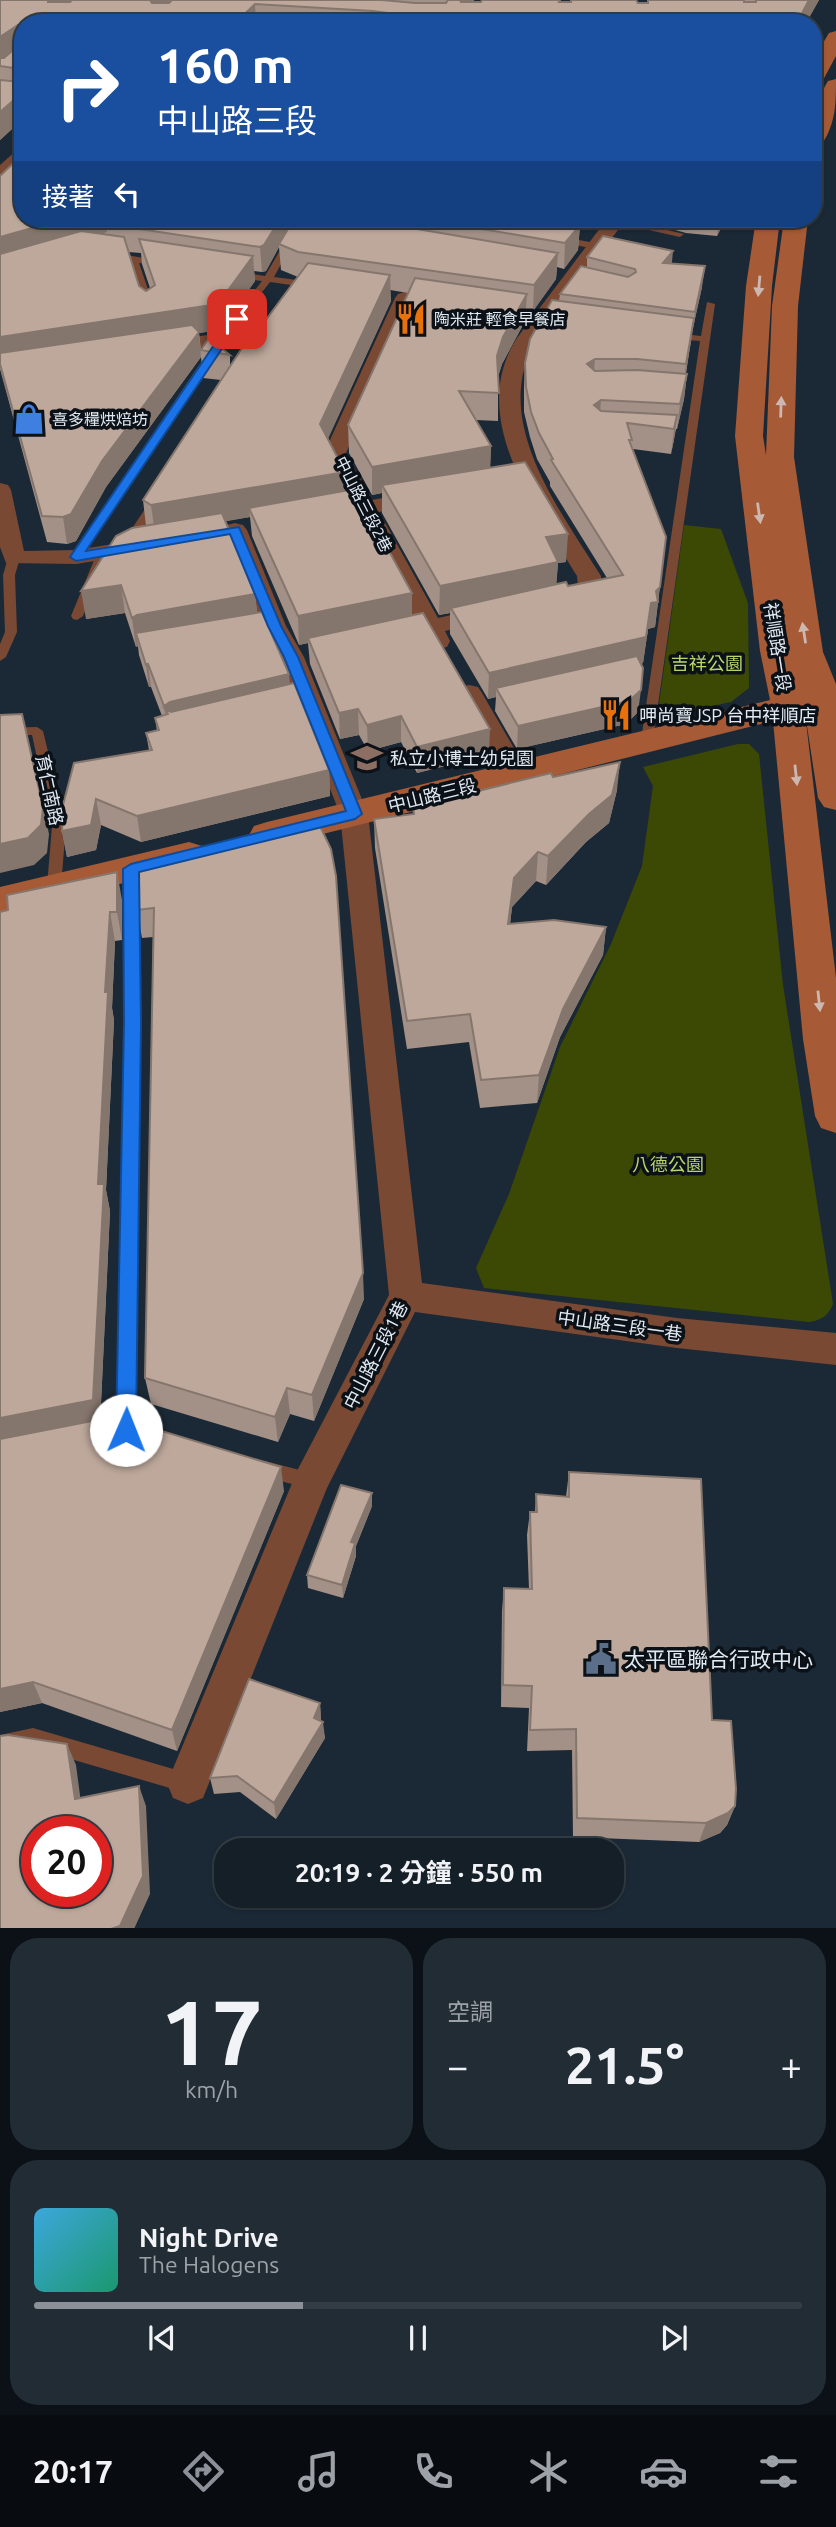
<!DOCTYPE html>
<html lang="zh-TW">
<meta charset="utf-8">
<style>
body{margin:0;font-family:Ubuntu,"Noto Sans TC",sans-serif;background:#212c34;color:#f1f3f6;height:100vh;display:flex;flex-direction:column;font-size:26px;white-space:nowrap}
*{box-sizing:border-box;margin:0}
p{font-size:23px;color:#9da2a8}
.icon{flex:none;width:38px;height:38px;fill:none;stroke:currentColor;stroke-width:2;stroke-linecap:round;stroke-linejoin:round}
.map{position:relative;height:1928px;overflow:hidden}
.details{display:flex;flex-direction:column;gap:10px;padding:10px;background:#0b1116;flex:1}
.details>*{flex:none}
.banner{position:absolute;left:14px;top:14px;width:808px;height:214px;border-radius:28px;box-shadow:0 2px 5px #0004,0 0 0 2px #333d45;background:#1a4fa0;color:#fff;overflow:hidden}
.speed{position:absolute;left:21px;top:1816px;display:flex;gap:14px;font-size:35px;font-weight:700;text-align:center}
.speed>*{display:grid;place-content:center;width:91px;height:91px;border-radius:50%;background:#141f28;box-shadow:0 2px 5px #0004,0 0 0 2px #333d45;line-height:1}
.speed .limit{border:10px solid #d22;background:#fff;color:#111}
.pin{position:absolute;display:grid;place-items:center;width:60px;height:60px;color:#fff;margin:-30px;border-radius:14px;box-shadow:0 4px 10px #0006}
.me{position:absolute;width:77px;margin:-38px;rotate:1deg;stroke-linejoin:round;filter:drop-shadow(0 0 5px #0008)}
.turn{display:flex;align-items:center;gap:24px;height:147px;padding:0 28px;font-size:32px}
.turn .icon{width:91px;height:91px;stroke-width:2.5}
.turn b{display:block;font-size:49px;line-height:60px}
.then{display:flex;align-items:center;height:66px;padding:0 28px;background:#0003;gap:14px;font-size:26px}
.big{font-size:52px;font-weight:700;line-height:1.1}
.details .tile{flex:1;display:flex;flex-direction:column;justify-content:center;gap:10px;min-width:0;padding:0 24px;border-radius:28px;background:#212c34}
.details .dial{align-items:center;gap:0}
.dial b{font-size:91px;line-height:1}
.song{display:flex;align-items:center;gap:21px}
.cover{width:84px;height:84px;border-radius:10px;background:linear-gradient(135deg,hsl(200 70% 55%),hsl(160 70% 35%))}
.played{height:7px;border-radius:4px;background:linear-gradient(90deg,#8c9099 35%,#333d45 35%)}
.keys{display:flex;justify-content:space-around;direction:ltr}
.heat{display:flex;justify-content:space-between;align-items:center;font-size:38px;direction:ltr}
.details .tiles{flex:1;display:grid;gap:10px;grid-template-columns:1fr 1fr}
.tile:last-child{grid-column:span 2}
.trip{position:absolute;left:214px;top:1838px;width:410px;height:70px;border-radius:28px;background:#141f28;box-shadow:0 2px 5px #0004,0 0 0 2px #333d45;font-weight:700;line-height:70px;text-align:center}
.tabs{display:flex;height:112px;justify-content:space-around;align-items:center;background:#080c10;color:#9da2a8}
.tabs .icon{width:49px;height:49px}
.tabs .active{color:#8c9099}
.tabs b{font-size:32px;color:#f1f3f6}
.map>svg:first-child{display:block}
</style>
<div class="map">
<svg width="836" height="1929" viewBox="0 0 836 1929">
<rect width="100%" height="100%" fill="#1b2936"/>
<path fill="#3c4905" d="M684 525 721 529 748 603 749 688 731 702 678 713 659 704Z
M738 744H749L759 754 783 985 833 1304C828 1316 822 1320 809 1322L484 1288 476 1268 509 1194 560 1047 611 944 642 866 653 786 643 767Z"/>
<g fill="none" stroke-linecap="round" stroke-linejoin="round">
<path fill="#794933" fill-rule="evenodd" d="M612 219H622L684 234 680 237 613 222Z
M561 237 596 243 600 246 596 249 558 242 557 240Z
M289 239 293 242 274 277 312 282 317 285 312 288 270 282 228 336H257L262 330H268L270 332 263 341 224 342 80 559H72L70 557 218 337 262 281 238 278 233 275 238 272 265 276 285 242Z
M114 253 162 261 164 263 159 266 139 263 153 304 151 306 143 304 129 261 111 258 109 256Z
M707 302 715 304 653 740 647 744 641 740 700 341 675 339 670 336 675 333 701 336Z
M154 500 159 503 135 542 129 545 125 544 123 542 149 503Z
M103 550 109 553 83 616 77 620 73 619 71 616 97 553Z
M14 555 20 558 15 575 17 632 6 657 0 661V644L5 632 3 575 8 558Z
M37 727 43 731 66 826 61 886 54 891 47 886 52 826 32 735 0 736V728Z
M131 864 138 869 140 1023 135 1424 143 1427 146 1433 143 1439 137 1441 120 1436 117 1430 126 1023 124 869Z
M265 1461 311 1473 317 1475 320 1481 317 1487 311 1489 265 1477 259 1475 256 1469 259 1463Z
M33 1728 187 1773 194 1776 197 1783 194 1790 187 1793 33 1748 0 1755V1735Z"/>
<path fill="#794933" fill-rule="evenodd" d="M23 149V163L6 178 0 179V165L17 150Z
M607 219H626L538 338C487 417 560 510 601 576L602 593 599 598 564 606 555 604 552 599 555 594 578 588 577 576C536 509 466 417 517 338Z
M405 292 412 294 415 298 346 453 372 500 420 491 428 493 431 498 428 503 379 512 438 618 491 606 500 609 503 614 500 619 445 631 450 641 447 647 438 649 429 647 423 636 392 643 383 640 380 635 383 630 415 622 358 516 328 522 320 520 316 515 320 510 351 504 324 453 395 298 398 294Z
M221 333 228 335 231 339 228 343 160 354 153 352 150 348 153 344 160 342Z
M0 483 8 485 11 490 24 551 76 550 144 539 152 541 156 546 152 551 144 553 76 564 6 563 0 547Z
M235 523 243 525 247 530 286 626 304 657 368 814 422 1283 677 1318 836 1333V1365L677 1348 415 1312 327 1488 203 1798 188 1804 173 1798 167 1783 298 1469 389 1295 340 814 278 657 262 626 223 530 227 525Z
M469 685 478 687 482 693 529 774 526 780 516 783 506 780 503 774 456 693 460 687Z"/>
<path fill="#a65a36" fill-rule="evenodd" d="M836 31V56L822 82 814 83V58L829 33Z
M836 79C836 103 836 123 822 144L814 146C814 122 815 102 828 81Z
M756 219H780L772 286 763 436 766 455 772 306 784 219H808L798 306 794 457 823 652 836 684V810L824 807 818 798 805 713 836 978V1133L821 1128 815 1116 803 1039 773 721 267 848 254 844 249 835 254 826 267 822 770 700 760 651 735 436 746 286Z
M189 842 202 846 207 855 202 864 0 913V887Z"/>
</g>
<path fill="#a39086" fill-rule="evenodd" d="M0 0H474L473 2 639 3H648V0H819L806 23H23V119L0 140Z
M0 176 23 219H605L600 224 569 221 568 223 580 225 578 250 564 269 557 267 556 279 533 311 526 310 525 321 502 364 498 377V421L476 420 491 446 490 467 566 562 558 563 556 585 568 586 607 578 550 486V482L537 459 530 437 524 412V388L525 363 559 301 560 294 587 267V257L672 263 702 287 692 332 686 374H687L684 399 677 429H676L671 454 633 449 666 537 655 627 648 629 643 663 641 664 638 712 626 724 517 749 495 711 496 697 488 699 450 634V613L439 615 382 513V493L372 495 349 453 348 425 408 293 390 290 391 301 328 438 346 490 412 593V615L489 755 417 773 401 742 368 751 359 735 340 739 310 664 308 643 299 645 252 536 250 517 225 521 255 594 257 613 329 770 330 796 141 842 101 825 96 850 67 857 62 831 149 750 146 733 157 731 155 718 162 716 151 687H149L139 655 138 646 136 647 125 613 86 619 146 526 143 500 221 380 203 378 201 357 106 487 76 541 67 544 47 542 0 369ZM408 220V227L404 226 408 221ZM279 247 281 270 298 277 245 348 230 366V355L201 350 199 333 220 330 255 281 254 271 262 272 266 271ZM128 252 141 253 142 264 150 288 146 291 139 286Z
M635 219H722L720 230 717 236 686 233Z
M553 777 617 790 609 823 586 842 546 885 536 881 512 907 510 924 606 927 603 955 560 1037 537 1103 480 1108 469 1042 407 1049 375 848 374 819 413 814V807Z
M136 867 364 1299 314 1421 290 1414 278 1442 151 1404 145 1378 153 937 142 938 137 910Z
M122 900V940L115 941 112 1008 114 1020 106 1190 110 1211 100 1425 93 1426 94 1429 284 1491 177 1751 42 1703 0 1712V912Z
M569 1472 712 1720 735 1806 727 1825 720 1833 699 1842 573 1837 572 1750 527 1751 529 1708 501 1707 502 1611 504 1588 529 1589 527 1535 530 1512H535L536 1494 566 1497Z
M372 1506 356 1546V1556L343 1598 308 1588 307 1575Z
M320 1703 321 1721 325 1738 276 1819 240 1792 214 1794 210 1778Z"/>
<path fill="#85766d" d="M48 0H76L51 21Z
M150 0H173L152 23Z
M460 0H474L460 22Z
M809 0H819L806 23H799L800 17Z
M255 4 256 23H235Z
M18 25 22 48 0 63V37Z
M23 92V119L0 140V112Z
M64 219H142L106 224 107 232 0 263V237Z
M280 219H296L279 244V247L266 271 262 272 260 247Z
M392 219H408L392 244Z
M719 219H722L720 230 717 236Z
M580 225 578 250 564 269 565 243Z
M673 251 671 272 663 263Z
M558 253 556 279 533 311 534 285Z
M253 256 255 281 220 330 199 333 201 357 106 487 76 541 67 544 63 517 102 461 0 363V337Z
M705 266 702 287 692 332 695 312Z
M390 275 391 301 322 452 320 424Z
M527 294 525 321 502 364 496 383 497 356 503 337Z
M694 318 691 342 683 388 686 364Z
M595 359 593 384 587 364Z
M687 374 684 399 677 429 680 404Z
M601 400 599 425 594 405Z
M677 415 674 440 671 454 674 429Z
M491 446 490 474 382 485V493L372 495V467Z
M345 472 346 500 249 508 250 517 155 534 151 505Z
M568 534 566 562 558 563 556 590 451 608 450 613 439 615 440 586 546 537Z
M666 537 655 627 648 629 643 663 501 696 496 688V697L488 699 489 673 651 603 656 591Z
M121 585 125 613 86 619 81 591Z
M412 593V621L308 638V643L299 645 298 616Z
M255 594 258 622 136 633 138 646 136 647 132 618 137 615Z
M148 664 151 687H149L146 665Z
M289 674 291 696 168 714 165 709 168 728 167 729 164 706 170 702Z
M641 690 638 712 626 724 517 749 518 726Z
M358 709 359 735 340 739 339 713Z
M401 716V742L368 751 367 725Z
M490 729 489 755 417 773V747Z
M620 762 617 790 609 823 586 842 546 885 548 856Z
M329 770 330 796 141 842 137 816Z
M96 799 101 825 96 850 67 857 62 831Z
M43 807 49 834 47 853 34 865 0 873V844Z
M538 852 536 881 512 907 507 952 508 924 514 878Z
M117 872 122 900V940L117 912Z
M110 912 115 941 112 1008 114 1020 106 1190 110 1211 100 1425 93 1426 99 1446 0 1444V1418L98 1184 105 992Z
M606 927 603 955 560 1037 537 1103 539 1075 563 1009Z
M363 1273 364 1299 314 1421 312 1395Z
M287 1388 290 1414 278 1442 275 1417Z
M281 1467 284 1491 177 1751 172 1730Z
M372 1493V1506L356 1546V1556L343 1598 342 1585 351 1542Z
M33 1682 42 1703 0 1712V1689Z
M320 1703 321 1720 316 1733 323 1722 325 1738 276 1819 274 1803Z
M67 1744 76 1765 83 1818 75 1799Z
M139 1786 146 1806 150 1894 134 1929H111Z
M735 1806 727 1825 720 1833 699 1842 706 1823Z"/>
<path fill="#bea89c" stroke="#85766d" stroke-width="2" fill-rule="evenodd" d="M0 0H48V2H70L72 0H150L152 3H169L172 0H382L415 3H446L448 0H460L461 2H481L482 0H560L559 2H571V0H636L638 3H648V0H744V2H756V0H809L800 17 762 13 758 22 751 23H455V22L373 11 255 4 235 23H23V92L0 112V80L21 82V69L0 66V58H4L21 43V25H18L0 37Z
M23 154V219H64L0 237V176Z
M124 219H280L264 245 260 247 106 224Z
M294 219H392L394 225 558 253 534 285 298 252 279 244Z
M423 219H543L580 225 565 243Z
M81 231 124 237 139 286 146 291 155 285 139 239 253 256 218 304 0 337V254Z
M603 236 673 251 663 263 705 266 695 312 560 294 581 266 628 277 636 272 635 269 587 257Z
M308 263 390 275 320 424 345 472 151 505 143 500 242 348H245Z
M415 278 527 294 503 337 497 356 499 393 459 391 491 446 372 467 348 425Z
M552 300 694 318 686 364 637 359H595L587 364 595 371 637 370 687 374 680 404 601 400 594 405 601 411 677 415 674 429 627 423 632 440H629L666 537 660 587 656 591 658 602 651 603 646 637 489 673 451 608 566 582 568 586 623 575 551 460 553 459 539 433 531 412 526 387 525 363 530 339Z
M192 325 199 332 102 461 71 514 63 517 42 516 0 364V353Z
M209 338 230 355 201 350Z
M525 462 568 534 546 537 558 562 440 586 382 485Z
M355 489 412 593 298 616 249 508Z
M222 513 255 594 137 615 132 618 121 585 81 591 116 536 132 528Z
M262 612 289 674 170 702 164 706 148 664 146 665 136 633Z
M423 613 490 729 417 747 401 716 367 725 358 709 339 713 308 638Z
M637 656 643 668 641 690 629 701 518 726 496 688Z
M294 683 329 770 137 816 96 799 91 825 62 831 63 805 74 763 152 750 146 733 159 730 155 718 168 714 165 709 171 712Z
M22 714 43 807 41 825 28 838 0 844V715Z
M620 762 612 795 589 814 548 856 538 852 514 878 508 924 554 920 606 927 563 1009 539 1075 481 1080 470 1014 407 1021 374 819 414 814 413 807 551 773 553 777Z
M318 822 331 849 336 876 363 1273 312 1395 287 1388 275 1417 145 1378 154 908 137 910 136 867 142 864Z
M117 872V912H110L105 992H108L98 1184H104L93 1400 0 1418V912L8 910 7 895Z
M92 1421 91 1430 132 1422 281 1467 172 1730 33 1682 0 1689V1439Z
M569 1472 701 1479 712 1720 731 1721 736 1789 735 1806 728 1813 706 1823 577 1818 576 1729 530 1730 532 1686 503 1685 504 1588 532 1589 530 1512H537L536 1494 569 1497Z
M341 1485 372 1493 351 1542 355 1543 342 1585 307 1575Z
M249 1679 320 1703 314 1718 323 1722 274 1803 237 1776 210 1778Z
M8 1735 67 1744 75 1799 139 1786 143 1876 120 1926 111 1929H0V1736ZM37 1832H96V1892H37Z"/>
<defs><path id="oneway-solid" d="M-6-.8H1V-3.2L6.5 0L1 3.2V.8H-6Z" transform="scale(1.75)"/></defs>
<g fill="#ccb8b1">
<use href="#oneway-solid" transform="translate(759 286) rotate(95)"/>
<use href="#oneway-solid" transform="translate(781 407) rotate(-88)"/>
<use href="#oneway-solid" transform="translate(759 513) rotate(82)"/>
<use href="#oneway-solid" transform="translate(804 633) rotate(-99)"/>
<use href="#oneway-solid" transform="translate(796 775) rotate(84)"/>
<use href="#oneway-solid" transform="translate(819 1001) rotate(84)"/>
</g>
<path fill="#1a73e8" stroke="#114b97" stroke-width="2" d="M233 317 242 319 86 551 239 527 281 626 298 657 362 814 355 819 139 872 141 1023 136 1430 133 1436 126 1439 119 1436 116 1430 124 1023 123 869 131 864 346 811 284 657 268 626 230 534 76 561 70 557Z"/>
<defs>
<symbol id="restaurant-bare" viewBox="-9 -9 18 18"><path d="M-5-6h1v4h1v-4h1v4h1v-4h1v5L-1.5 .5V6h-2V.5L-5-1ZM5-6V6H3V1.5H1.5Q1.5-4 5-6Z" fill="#e8710a" stroke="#0b1117" stroke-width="2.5" paint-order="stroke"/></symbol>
<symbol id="shop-bare" viewBox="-9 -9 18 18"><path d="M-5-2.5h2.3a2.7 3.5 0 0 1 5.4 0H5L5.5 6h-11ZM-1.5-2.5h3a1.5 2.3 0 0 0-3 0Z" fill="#3f7fe0" stroke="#0b1117" stroke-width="2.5" paint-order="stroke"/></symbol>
<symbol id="school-bare" viewBox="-9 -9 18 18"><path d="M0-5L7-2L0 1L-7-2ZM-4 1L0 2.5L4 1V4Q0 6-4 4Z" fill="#8d6e63" stroke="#0b1117" stroke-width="2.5" paint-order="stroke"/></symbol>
<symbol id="civic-bare" viewBox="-9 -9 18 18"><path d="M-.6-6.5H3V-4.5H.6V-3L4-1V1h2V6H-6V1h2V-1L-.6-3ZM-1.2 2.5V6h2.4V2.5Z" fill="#5c6f8a" stroke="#0b1117" stroke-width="2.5" paint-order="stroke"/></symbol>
</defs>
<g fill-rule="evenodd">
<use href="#restaurant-bare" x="389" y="297" width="44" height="44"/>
<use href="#shop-bare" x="7" y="397" width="44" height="44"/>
<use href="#restaurant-bare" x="594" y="693" width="44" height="44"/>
<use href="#school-bare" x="345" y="736" width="44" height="44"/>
<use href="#civic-bare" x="579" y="1637" width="44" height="44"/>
</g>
<g text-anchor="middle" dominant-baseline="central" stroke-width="7" stroke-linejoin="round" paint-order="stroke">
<g font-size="16" fill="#e1eaf3" stroke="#0b1117" text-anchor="start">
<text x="434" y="319">陶米莊 輕食早餐店</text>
<text x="52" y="419">喜多糧烘焙坊</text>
</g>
<g font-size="16" fill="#e1eaf3" stroke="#0b1117">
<text transform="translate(364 504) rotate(63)">中山路三段2巷</text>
</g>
<g font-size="18" fill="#e1eaf3" stroke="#0b1117">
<text transform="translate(778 647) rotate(81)">祥順路一段</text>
<text transform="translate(50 790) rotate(78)">育仁南路</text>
<text transform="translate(432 795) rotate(-14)">中山路三段</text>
<text transform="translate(620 1325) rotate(8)">中山路三段一巷</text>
<text transform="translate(375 1355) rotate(-63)">中山路三段1巷</text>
</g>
<g font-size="18" fill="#bbd56d" stroke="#0b1117">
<text x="707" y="663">吉祥公園</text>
<text x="668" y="1164">八德公園</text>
</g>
<g font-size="18" fill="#e1eaf3" stroke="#0b1117" text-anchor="start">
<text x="639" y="715">呷尚寶JSP 台中祥順店</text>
<text x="390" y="758">私立小博士幼兒園</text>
</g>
<g font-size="21" fill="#e1eaf3" stroke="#0b1117" text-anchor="start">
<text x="624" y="1659">太平區聯合行政中心</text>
</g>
</g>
</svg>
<div class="speed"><div class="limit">20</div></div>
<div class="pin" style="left:237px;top:319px;background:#d93025"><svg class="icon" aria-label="arrive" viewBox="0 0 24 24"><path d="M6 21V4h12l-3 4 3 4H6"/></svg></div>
<svg class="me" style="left:126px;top:1430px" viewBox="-20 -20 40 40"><circle r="19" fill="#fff"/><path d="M0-13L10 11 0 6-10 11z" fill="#1a73e8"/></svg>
<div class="trip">20:19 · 2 分鐘 · 550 m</div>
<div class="banner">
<div class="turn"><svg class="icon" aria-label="right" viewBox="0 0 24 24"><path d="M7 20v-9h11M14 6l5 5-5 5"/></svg><div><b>160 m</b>中山路三段</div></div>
<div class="then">接著<svg class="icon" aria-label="left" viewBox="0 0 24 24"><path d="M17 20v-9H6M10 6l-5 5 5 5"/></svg></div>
</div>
</div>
<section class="details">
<div class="tiles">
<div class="tile dial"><b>17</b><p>km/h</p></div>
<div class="tile"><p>空調</p>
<div class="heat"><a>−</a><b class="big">21.5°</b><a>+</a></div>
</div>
<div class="tile">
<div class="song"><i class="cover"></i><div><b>Night Drive</b><p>The Halogens</p></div></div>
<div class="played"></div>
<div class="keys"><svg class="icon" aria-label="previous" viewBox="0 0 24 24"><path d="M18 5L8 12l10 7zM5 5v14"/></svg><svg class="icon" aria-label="pause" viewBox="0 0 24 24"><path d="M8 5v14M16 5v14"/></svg><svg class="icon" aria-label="next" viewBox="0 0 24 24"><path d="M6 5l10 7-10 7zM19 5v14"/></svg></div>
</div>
</div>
</section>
<nav class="tabs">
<b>20:17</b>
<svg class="icon active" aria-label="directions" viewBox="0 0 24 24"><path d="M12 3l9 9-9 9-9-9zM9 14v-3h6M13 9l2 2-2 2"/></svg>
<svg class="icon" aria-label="music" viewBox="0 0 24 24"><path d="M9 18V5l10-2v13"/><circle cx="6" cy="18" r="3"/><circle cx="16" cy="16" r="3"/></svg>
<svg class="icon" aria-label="phone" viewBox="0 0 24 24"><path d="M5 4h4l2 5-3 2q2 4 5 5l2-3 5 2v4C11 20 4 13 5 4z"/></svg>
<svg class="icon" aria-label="climate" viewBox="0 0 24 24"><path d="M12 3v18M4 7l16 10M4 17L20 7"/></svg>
<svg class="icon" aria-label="car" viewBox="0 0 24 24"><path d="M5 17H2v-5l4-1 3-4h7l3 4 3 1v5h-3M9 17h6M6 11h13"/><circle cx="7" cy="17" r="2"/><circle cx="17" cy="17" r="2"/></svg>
<svg class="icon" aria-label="filters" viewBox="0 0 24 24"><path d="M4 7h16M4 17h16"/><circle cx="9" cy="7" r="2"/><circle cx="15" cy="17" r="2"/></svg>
</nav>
